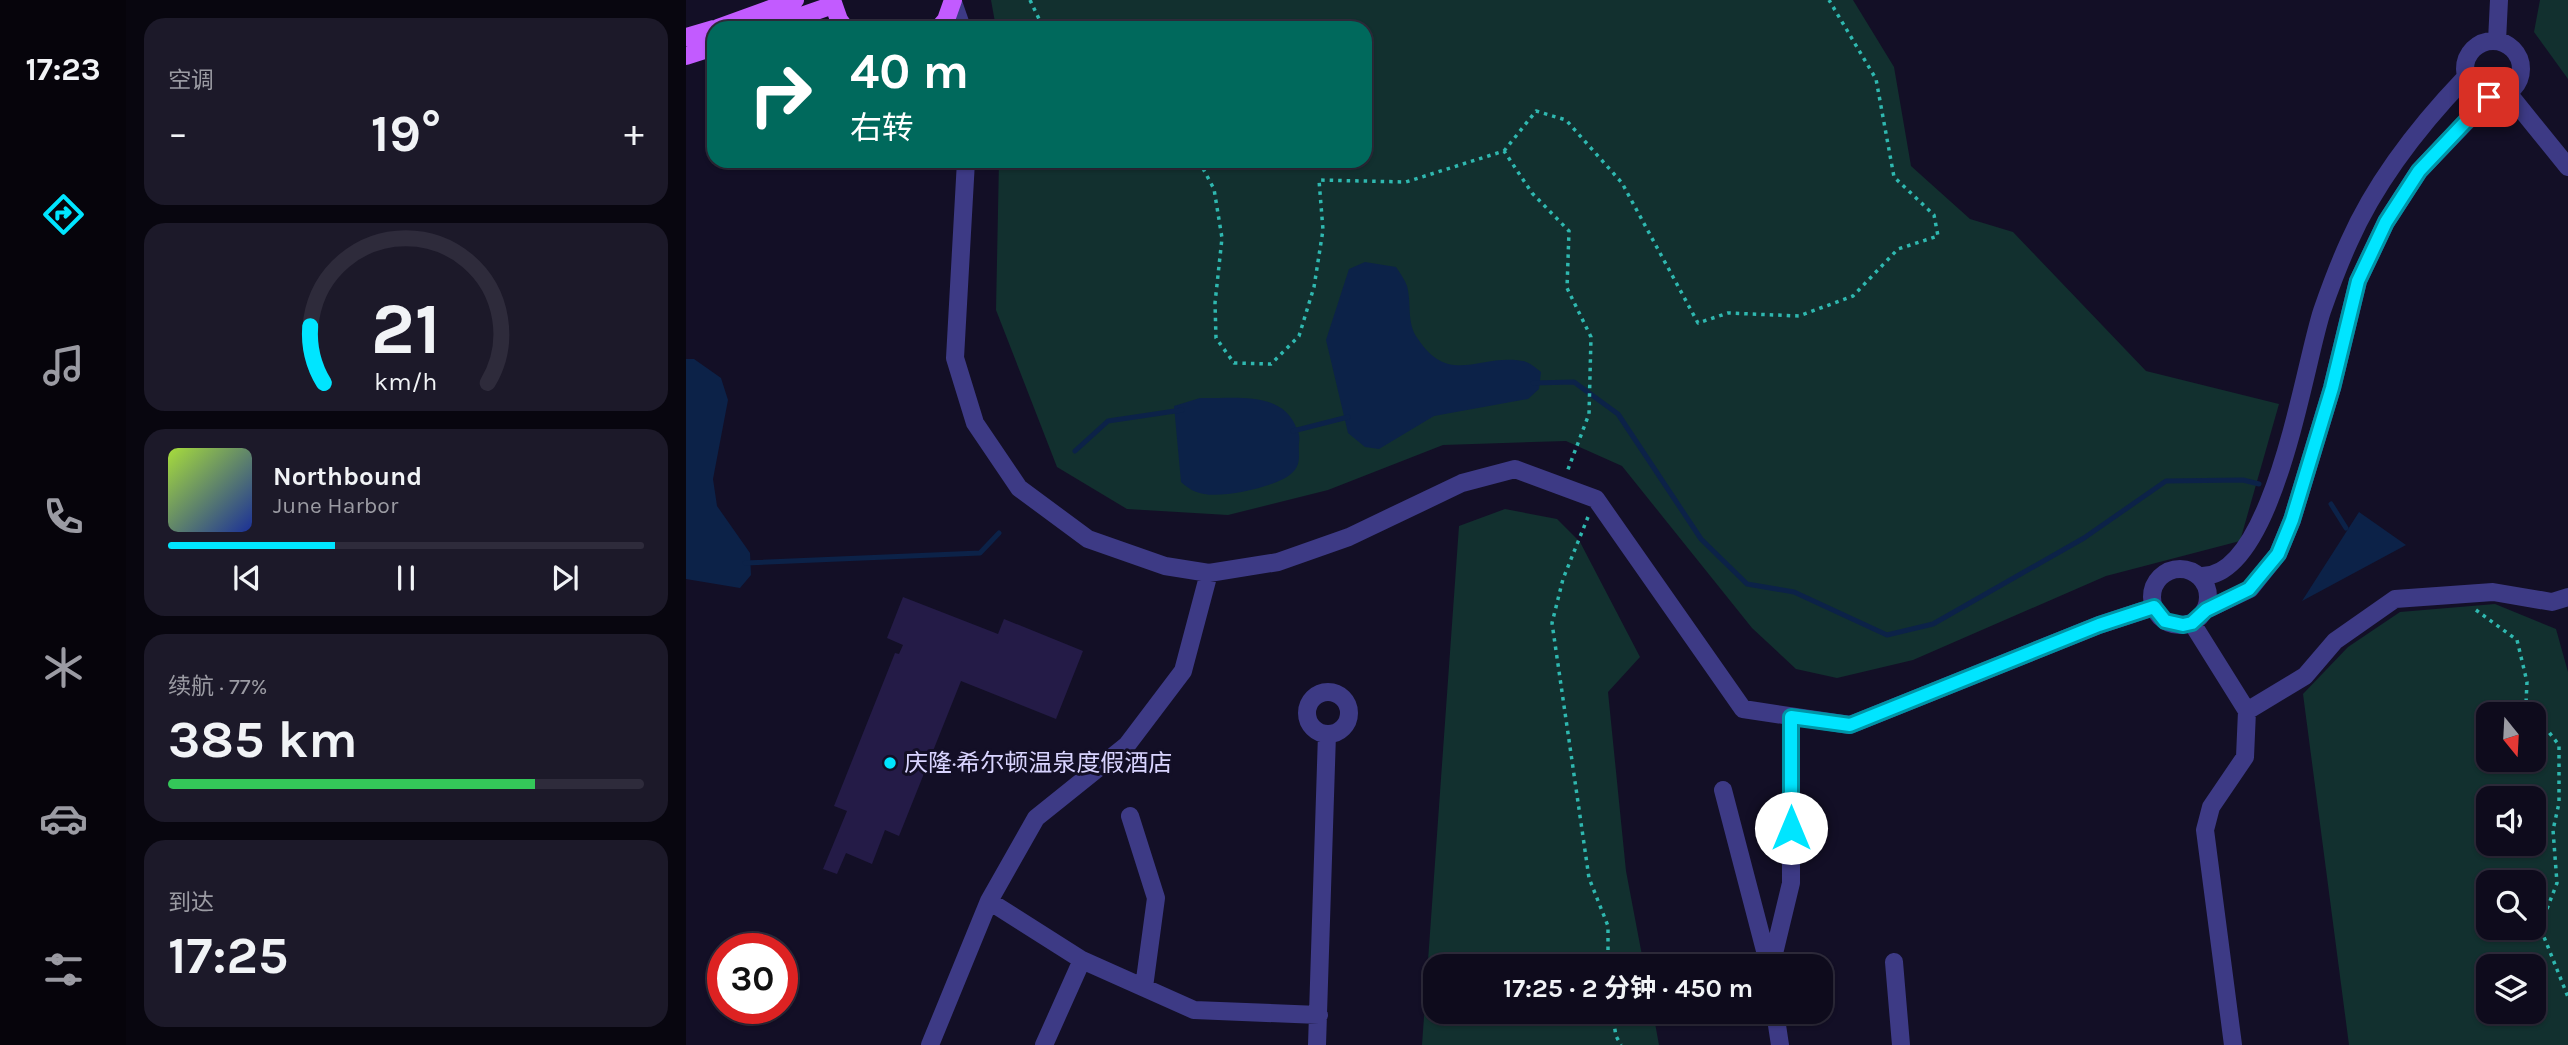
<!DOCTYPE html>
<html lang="zh">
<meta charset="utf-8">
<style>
body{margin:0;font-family:Karla,"Noto Sans SC",sans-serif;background:#1c1929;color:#f1f3f6;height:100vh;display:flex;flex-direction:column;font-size:26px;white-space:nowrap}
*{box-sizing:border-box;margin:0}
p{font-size:23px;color:#9b9ba3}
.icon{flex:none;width:38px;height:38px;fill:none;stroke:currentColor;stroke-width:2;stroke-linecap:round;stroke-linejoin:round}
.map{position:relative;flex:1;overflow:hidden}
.panel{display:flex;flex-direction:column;gap:18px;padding:18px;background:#08060f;width:560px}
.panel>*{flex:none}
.hud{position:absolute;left:21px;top:21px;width:665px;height:147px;border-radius:21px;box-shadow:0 2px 5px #0004,0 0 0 2px #2e2b3b;background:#00695c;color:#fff;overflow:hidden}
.needle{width:46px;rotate:162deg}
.tools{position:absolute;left:1790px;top:702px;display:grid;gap:14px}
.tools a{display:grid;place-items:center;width:70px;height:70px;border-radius:14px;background:#0e0b1c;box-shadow:0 2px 5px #0004,0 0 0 2px #2e2b3b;font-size:35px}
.speed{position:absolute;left:21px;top:933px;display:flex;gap:14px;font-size:35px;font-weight:700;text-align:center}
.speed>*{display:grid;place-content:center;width:91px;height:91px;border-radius:50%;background:#0e0b1c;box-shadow:0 2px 5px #0004,0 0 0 2px #2e2b3b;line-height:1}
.speed .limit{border:10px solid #d22;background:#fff;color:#111}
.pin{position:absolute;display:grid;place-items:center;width:60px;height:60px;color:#fff;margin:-30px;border-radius:14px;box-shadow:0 4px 10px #0006}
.me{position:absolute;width:77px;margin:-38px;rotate:0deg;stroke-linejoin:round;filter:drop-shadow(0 0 5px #0008)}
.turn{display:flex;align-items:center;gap:24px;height:147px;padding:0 28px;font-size:32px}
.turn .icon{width:91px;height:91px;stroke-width:2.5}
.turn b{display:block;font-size:49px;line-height:60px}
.big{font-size:52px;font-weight:700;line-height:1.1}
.panel .tile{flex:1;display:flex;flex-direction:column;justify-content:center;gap:10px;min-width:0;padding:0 24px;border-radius:21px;background:#1c1929}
.panel .dial{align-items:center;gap:0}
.dial svg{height:182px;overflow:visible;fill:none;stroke:#2e2b3b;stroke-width:7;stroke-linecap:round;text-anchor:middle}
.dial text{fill:#f1f3f6;stroke:none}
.song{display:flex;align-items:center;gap:21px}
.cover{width:84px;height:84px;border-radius:10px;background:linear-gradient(135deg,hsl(80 70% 55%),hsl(230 70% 35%))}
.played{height:7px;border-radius:4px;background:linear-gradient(90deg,#00e5ff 35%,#2e2b3b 35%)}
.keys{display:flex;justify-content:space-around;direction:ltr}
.heat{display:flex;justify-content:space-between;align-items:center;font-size:38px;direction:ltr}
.charge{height:10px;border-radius:5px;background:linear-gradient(90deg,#34c759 77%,#2e2b3b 0)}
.trip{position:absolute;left:737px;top:954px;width:410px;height:70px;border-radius:21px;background:#0e0b1c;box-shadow:0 2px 5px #0004,0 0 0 2px #2e2b3b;font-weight:700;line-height:70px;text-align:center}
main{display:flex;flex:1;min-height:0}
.menu{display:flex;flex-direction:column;width:126px;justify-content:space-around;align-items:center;background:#06040b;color:#9b9ba3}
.menu .icon{width:49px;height:49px}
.menu .active{color:#00e5ff}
.menu b{font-size:32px;color:#f1f3f6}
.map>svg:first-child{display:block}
</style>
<main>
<nav class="menu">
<b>17:23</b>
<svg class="icon active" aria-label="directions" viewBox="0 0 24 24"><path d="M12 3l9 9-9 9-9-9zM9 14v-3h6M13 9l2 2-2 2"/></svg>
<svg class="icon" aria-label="music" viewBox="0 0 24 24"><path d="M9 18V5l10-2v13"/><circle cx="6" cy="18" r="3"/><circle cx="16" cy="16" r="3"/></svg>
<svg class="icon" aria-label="phone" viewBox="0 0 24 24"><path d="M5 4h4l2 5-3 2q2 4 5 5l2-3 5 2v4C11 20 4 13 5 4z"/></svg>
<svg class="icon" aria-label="climate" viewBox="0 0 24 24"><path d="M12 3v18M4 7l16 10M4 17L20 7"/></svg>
<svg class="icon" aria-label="car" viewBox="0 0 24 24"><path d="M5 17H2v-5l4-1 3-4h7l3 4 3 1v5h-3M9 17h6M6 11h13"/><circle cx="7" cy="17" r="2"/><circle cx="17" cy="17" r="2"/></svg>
<svg class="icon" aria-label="filters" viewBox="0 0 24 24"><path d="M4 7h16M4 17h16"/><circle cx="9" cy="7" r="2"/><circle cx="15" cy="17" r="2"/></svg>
</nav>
<section class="panel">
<div class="tile"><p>空调</p>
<div class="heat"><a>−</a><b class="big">19°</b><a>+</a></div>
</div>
<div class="tile dial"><svg viewBox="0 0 100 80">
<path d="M14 69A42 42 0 1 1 86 69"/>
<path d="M14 69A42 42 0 0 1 8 44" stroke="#00e5ff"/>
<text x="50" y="56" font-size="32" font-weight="700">21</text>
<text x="50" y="72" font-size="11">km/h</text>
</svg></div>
<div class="tile">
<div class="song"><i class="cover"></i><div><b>Northbound</b><p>June Harbor</p></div></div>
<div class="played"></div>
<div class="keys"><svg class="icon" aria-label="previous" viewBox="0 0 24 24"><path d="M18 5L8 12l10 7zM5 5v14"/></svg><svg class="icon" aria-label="pause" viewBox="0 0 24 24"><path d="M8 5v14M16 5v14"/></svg><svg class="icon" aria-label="next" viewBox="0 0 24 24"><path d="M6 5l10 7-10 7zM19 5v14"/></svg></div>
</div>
<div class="tile"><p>续航 · 77%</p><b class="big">385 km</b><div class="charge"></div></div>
<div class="tile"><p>到达</p><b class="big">17:25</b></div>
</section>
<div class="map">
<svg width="1882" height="1045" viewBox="0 0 1882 1045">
<rect width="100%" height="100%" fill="#130f26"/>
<path fill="#12302f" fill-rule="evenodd" d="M305 0H1167L1208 67 1225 166 1284 219 1327 232 1460 371 1593 404 1554 541 1420 576 1227 660 1151 678 1110 669 1066 628 936 466 880 441 757 445 642 490 542 515 441 509 371 467 310 310 313 161H679V28H310Z
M1854 0H1882V79L1848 32Z
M819 509 871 519 894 542 954 657 922 692 940 871 958 966H749V1012H967L973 1045H736L773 526Z
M1809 604 1870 629 1882 672V1045H1663L1617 694 1662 647 1714 612ZM1848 714V760H1802V714ZM1848 798V844H1802V798ZM1848 882V928H1802V882ZM1848 966V1012H1802V966Z"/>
<path fill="#0c2248" d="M679 262 710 267C714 273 719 280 721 286 726 305 720 323 732 339 764 387 794 353 837 361 843 362 850 368 855 372L853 389 842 399 748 416 693 449 679 447 662 433 640 340 663 269Z
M0 359H8L35 378 42 400 27 479 31 506 64 553 65 575 54 588 0 579Z
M514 398C547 399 595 390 610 427 613 433 614 436 613 443 612 454 616 464 606 473 591 487 539 498 518 494 508 492 503 489 495 482L488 406Z
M1673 512 1720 545 1616 601Z"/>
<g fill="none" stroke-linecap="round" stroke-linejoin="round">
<path stroke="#0c2248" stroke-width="5" d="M847 383 888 382 932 414 1015 539 1061 584 1108 592 1201 635 1247 624 1398 538 1480 481 1557 480 1573 484
M607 431 662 417
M389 451 422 421 496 410
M1645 504 1660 528
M59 563 294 553 313 533"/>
</g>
<path fill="#241b47" d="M217 597 312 634 318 619 397 651 370 719 275 681 213 836 199 830 186 864 160 853 151 874 137 869 161 811 148 806 209 653 213 654 217 645 201 638Z"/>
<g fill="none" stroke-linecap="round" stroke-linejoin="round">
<path stroke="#2fb8b0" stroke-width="3.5" stroke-dasharray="3.5 5" stroke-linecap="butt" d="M344 0 353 19 370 28
M818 151 850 111 880 120 936 183 1012 323 1042 313 1113 316 1167 296 1212 249 1252 236 1248 215 1208 177 1190 79 1143 0
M513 161 528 189 536 238 529 303 530 338 548 363 585 364 613 336 628 287 637 230 633 180 720 182 818 151 846 193 883 231 881 288 905 337 903 414 881 472
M902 517 877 579 866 623 903 878 922 926V966
M1790 610 1831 640 1841 682 1840 703 1873 745V803L1867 830 1871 883 1854 927 1882 997
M926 1012 930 1036 935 1045"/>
<path stroke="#3d3a85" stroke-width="18" d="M267 2 276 28
M1779 69a28 28 0 1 1 56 0a28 28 0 1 1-56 0Z
M1811 41 1813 0
M1822 93 1882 167
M280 161 269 358 289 423 333 488 402 539 479 566 523 573 592 562 663 537 776 483 829 469 910 499 1057 709 1164 725 1413 625 1468 607
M1466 597a28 28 0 1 1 56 0a28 28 0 1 1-56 0Z
M1513 576C1587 582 1618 365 1636 311 1644 288 1653 264 1663 242 1690 181 1733 126 1779 78
M1520 610 1564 589 1592 554 1606 520 1646 388 1672 281 1700 222 1733 171 1803 98
M1506 623 1561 711 1559 757 1525 807 1519 830 1547 1045
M621 713a21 21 0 1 1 42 0a21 21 0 1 1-42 0Z
M1561 711 1619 676 1649 641 1709 599 1807 592 1866 602 1882 597
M1037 790 1083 966
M444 816 470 898 458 987
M303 901 396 960 508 1010 633 1015
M1208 962 1215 1045
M1085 966 1105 883V717
M1089 1012 1094 1045
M244 1045 303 901 350 818 441 745 497 671 523 573
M358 1045 396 960
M631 1045 641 734"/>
<path stroke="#c25bff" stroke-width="18" d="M146 0 153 20 159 28
M32 28 109 0
M81 28 147 5
M253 28 260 20 267 0
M0 37 28 29
M0 56 28 47"/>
</g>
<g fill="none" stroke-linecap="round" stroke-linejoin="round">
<defs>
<path id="route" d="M1105 828V717L1164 725 1413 625 1468 607 1479 621 1497 625 1506 623 1520 610 1563 589 1592 554 1606 520 1646 388 1672 281 1700 222 1733 171 1803 97"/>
</defs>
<use href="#route" stroke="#0095a6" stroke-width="18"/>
<use href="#route" stroke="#00e5ff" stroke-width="12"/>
</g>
<circle fill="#00e5ff" stroke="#130f26" stroke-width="2.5" cx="204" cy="763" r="7"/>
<g text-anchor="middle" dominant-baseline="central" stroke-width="6" stroke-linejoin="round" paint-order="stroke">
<g font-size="24" fill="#d9d4ff" stroke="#130f26" text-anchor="start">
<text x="218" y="763">庆隆·希尔顿温泉度假酒店</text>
</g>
</g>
</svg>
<div class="tools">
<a><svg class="needle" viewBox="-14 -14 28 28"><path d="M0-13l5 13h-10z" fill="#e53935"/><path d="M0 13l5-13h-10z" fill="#9b9ba3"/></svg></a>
<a><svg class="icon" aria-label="sound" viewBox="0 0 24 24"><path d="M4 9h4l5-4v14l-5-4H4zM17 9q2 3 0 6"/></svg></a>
<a><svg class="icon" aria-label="search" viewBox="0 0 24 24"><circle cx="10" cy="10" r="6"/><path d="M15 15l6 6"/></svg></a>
<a><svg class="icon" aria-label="layers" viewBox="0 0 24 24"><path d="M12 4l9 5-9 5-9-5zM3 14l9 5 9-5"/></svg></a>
</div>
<div class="speed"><div class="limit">30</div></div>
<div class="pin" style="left:1803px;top:97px;background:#d93025"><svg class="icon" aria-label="arrive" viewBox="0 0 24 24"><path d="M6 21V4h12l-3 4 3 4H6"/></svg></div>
<svg class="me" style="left:1105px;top:828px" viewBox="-20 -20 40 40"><circle r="19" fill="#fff"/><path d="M0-13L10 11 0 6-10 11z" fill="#00e5ff"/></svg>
<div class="trip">17:25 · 2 分钟 · 450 m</div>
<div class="hud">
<div class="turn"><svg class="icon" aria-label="right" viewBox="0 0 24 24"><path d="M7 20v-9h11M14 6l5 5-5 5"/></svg><div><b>40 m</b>右转</div></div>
</div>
</div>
</main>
